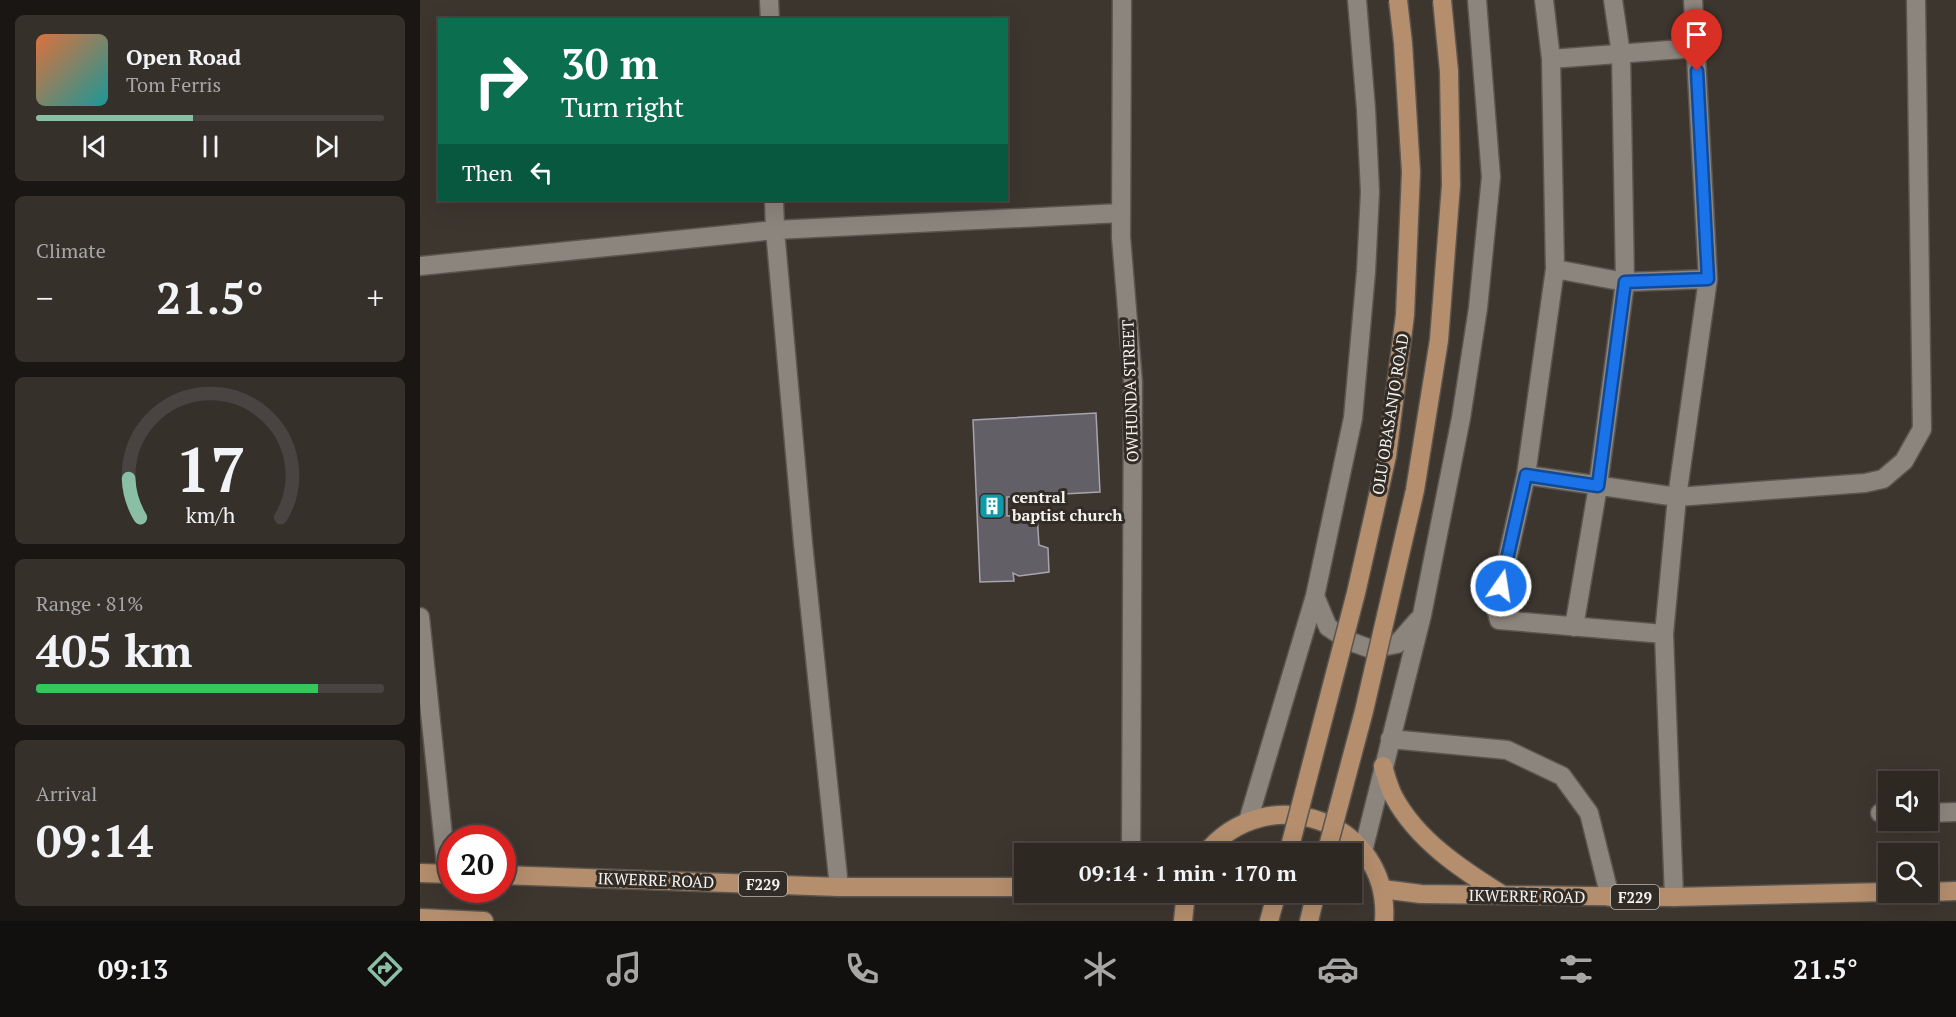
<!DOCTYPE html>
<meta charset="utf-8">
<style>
body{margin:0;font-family:"PT Serif",serif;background:#36302b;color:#f1f3f6;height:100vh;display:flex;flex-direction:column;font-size:22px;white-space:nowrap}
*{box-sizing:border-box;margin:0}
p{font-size:20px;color:#a7a6a6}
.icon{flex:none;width:33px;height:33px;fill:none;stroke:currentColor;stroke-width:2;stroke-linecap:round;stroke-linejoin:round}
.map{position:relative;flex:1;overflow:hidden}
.drawer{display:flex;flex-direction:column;gap:15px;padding:15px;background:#191613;width:420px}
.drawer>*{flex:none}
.hud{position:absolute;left:18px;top:18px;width:570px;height:183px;border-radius:0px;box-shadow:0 6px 24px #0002,0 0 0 2px #494441;background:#0b6e4f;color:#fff;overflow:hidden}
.tools{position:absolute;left:1458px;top:771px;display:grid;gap:12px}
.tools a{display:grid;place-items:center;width:60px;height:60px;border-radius:0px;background:#2e2823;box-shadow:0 6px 24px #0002,0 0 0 2px #494441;font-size:30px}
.speed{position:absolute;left:18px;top:825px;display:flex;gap:12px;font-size:30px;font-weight:700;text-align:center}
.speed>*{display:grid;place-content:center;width:78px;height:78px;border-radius:50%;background:#2e2823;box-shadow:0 6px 24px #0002,0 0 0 2px #494441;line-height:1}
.speed .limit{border:9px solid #d22;background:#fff;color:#111}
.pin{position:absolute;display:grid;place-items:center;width:51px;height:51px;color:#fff;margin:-62px -26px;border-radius:50% 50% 50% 0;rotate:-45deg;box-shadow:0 0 6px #0007}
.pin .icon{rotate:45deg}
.me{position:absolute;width:66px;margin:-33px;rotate:13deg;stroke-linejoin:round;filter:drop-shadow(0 0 4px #0008)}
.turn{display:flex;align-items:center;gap:21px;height:126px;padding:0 24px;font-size:27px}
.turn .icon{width:78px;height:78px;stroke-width:2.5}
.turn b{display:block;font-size:42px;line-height:51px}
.then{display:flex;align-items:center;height:57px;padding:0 24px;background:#0003;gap:12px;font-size:22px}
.big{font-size:45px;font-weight:700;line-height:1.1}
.drawer .widget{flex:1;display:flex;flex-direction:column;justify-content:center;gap:9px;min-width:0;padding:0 21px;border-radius:9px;background:#36302b}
.drawer .dial{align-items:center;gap:0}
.dial svg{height:156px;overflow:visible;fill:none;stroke:#494441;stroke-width:7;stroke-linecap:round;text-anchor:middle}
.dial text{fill:#f1f3f6;stroke:none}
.song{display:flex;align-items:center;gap:18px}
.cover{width:72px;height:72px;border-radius:9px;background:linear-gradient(135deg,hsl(20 70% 55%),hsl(180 70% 35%))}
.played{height:6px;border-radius:3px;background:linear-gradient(90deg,#8abfa5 45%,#494441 45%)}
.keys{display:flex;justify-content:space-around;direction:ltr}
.heat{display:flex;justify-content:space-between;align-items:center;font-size:33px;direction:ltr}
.charge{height:9px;border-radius:4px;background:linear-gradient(90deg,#34c759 81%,#494441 0)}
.trip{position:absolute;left:594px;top:843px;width:348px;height:60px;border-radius:0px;background:#2e2823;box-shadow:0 6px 24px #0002,0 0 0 2px #494441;font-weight:700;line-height:60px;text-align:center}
.menu{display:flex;height:96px;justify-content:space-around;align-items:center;background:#12100e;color:#a7a6a6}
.menu .icon{width:42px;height:42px}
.menu .on{color:#8abfa5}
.menu b{font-size:27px;color:#f1f3f6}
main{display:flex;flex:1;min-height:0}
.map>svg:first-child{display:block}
</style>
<main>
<section class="drawer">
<div class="widget">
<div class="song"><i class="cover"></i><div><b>Open Road</b><p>Tom Ferris</p></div></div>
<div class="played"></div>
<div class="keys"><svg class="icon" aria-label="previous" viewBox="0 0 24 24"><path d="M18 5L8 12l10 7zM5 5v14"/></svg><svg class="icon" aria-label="pause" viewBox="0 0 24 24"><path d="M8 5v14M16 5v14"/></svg><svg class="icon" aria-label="next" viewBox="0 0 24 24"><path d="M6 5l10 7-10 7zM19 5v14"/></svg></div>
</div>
<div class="widget"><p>Climate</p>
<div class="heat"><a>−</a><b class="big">21.5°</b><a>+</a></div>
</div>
<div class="widget dial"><svg viewBox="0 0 100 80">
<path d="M14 69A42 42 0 1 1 86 69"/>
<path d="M14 69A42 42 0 0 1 8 49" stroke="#8abfa5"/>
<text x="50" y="56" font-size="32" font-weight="700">17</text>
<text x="50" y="72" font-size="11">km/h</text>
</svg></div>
<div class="widget"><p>Range · 81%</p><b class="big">405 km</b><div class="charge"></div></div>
<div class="widget"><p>Arrival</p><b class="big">09:14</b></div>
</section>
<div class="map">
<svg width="1536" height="921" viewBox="0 0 1536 921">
<rect width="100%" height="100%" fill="#3d362f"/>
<path fill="#635f67" stroke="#a8a3ad" stroke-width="1.5" d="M676 413 680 492 587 497V516L617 514 619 545 628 548 629 572 599 576 593 573 594 581 560 582 553 420Z"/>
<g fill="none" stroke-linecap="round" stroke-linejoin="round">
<defs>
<path id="minor" d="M349 0 350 20
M702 0 701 237 713 382 711 854
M1124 0 1131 59 1135 269 1106 475 1076 609 1079 620 1244 634
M1131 59 1276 48
M354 200 355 230 383 543 419 887
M0 266 355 230 701 213
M1135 269 1205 282 1288 279
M1106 475 1257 497 1445 483 1463 479 1484 461 1502 429 1496 0
M895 596 908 627 929 641 951 649 977 644 998 620
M0 617 27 874
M1154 627 1178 486 1205 282 1201 54 1193 0
M970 739 1087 750 1142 776 1169 813 1190 897
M1460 813H1468
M1508 813 1536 812
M828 821 895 596 933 418 946 272 950 192 946 109 937 0
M943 851 1002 615 1041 418 1058 308 1071 177 1057 0
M1254 897 1244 634 1257 497 1288 279 1273 0"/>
<path id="major" d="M963 766C966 776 969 788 974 797 997 840 1041 869 1081 894
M785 854C847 777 971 821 964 921
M0 873 32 874
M82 875 419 887H604
M962 889 1001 894 1254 897 1468 892
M1508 892 1536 891
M0 918 64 921
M763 921 766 892
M849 921 857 892
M889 921 896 892"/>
</defs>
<use href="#minor" stroke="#5b554f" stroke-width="21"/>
<use href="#major" stroke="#5b554f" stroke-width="21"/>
<use href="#minor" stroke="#8c857d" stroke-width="18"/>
<use href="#major" stroke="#b48e6d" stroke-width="18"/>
<defs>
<path id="major-bridge" d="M868 854 936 593 967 456 985 315 991 172 983 43 978 0
M906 854 944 711 995 490 1019 340 1031 185 1029 71 1022 0"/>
</defs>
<use href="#major-bridge" stroke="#5b554f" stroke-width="21" stroke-linecap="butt"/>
<use href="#major-bridge" stroke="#b48e6d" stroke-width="18"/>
</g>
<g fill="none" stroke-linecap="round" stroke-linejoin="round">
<defs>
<path id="route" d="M1081 586 1106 475 1178 486 1205 282 1288 279 1277 71"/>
</defs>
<use href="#route" stroke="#114b97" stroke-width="15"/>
<use href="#route" stroke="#1a73e8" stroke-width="10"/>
</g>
<defs>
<symbol id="building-square" viewBox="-11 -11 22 22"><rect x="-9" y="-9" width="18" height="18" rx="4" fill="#0f9aa8" stroke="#322c26"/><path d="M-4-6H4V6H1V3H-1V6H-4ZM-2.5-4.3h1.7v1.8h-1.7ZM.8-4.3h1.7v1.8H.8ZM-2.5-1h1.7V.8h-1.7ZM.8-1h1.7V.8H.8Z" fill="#fff"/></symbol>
</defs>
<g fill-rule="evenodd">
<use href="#building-square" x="557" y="491" width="30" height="30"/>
</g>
<g text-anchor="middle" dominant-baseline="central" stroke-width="6" stroke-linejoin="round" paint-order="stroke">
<g fill="#322c26" stroke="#bbb7b1" stroke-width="1.5">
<rect x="319" y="872" width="48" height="24" rx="4.5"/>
<rect x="1191" y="885" width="48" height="24" rx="4.5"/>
</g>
<g font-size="15" font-weight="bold" fill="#f6f2ed">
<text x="343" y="884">F229</text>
<text x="1215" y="897">F229</text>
</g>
<g font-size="16" fill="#f6f2ed" stroke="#322c26">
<text transform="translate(710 391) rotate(-92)">OWHUNDA STREET</text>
<text transform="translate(970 414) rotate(-81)">OLU OBASANJO ROAD</text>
<text transform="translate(236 880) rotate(2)">IKWERRE ROAD</text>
<text transform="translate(1107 896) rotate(1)">IKWERRE ROAD</text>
</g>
<g font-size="16" font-weight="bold" fill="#f6f2ed" stroke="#322c26" text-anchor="start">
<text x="592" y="497">central<tspan x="592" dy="18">baptist church</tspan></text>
</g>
</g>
</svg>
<div class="tools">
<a><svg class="icon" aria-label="sound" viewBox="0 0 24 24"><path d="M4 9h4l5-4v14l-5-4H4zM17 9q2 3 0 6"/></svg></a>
<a><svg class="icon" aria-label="search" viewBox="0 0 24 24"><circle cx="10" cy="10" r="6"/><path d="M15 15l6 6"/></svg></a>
</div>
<div class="speed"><div class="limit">20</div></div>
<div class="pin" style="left:1277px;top:71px;background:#d93025"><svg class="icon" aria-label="arrive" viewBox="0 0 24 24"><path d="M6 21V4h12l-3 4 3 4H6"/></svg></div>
<svg class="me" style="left:1081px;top:586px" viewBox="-20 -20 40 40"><circle r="17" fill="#1a73e8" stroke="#fff" stroke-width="3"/><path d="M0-11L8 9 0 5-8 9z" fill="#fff"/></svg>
<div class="trip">09:14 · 1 min · 170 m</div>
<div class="hud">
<div class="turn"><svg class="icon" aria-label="right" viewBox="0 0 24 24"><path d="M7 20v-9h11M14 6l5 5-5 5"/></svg><div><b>30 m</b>Turn right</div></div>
<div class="then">Then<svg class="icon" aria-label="left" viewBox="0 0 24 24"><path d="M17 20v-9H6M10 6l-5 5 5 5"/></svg></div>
</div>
</div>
</main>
<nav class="menu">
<b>09:13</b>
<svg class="icon on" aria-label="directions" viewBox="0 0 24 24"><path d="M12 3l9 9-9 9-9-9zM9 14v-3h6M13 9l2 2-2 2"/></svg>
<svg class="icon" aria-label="music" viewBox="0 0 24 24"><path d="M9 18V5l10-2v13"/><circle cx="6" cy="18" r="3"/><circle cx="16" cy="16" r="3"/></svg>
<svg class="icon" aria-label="phone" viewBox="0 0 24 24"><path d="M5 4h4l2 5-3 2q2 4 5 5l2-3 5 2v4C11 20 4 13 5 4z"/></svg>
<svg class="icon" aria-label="climate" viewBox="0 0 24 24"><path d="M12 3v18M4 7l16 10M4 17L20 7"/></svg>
<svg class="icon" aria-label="car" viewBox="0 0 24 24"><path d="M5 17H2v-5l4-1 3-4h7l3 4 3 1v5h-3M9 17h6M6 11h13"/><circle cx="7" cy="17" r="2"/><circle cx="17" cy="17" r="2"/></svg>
<svg class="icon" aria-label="filters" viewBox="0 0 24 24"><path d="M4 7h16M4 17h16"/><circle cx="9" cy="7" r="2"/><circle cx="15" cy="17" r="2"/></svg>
<b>21.5°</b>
</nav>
